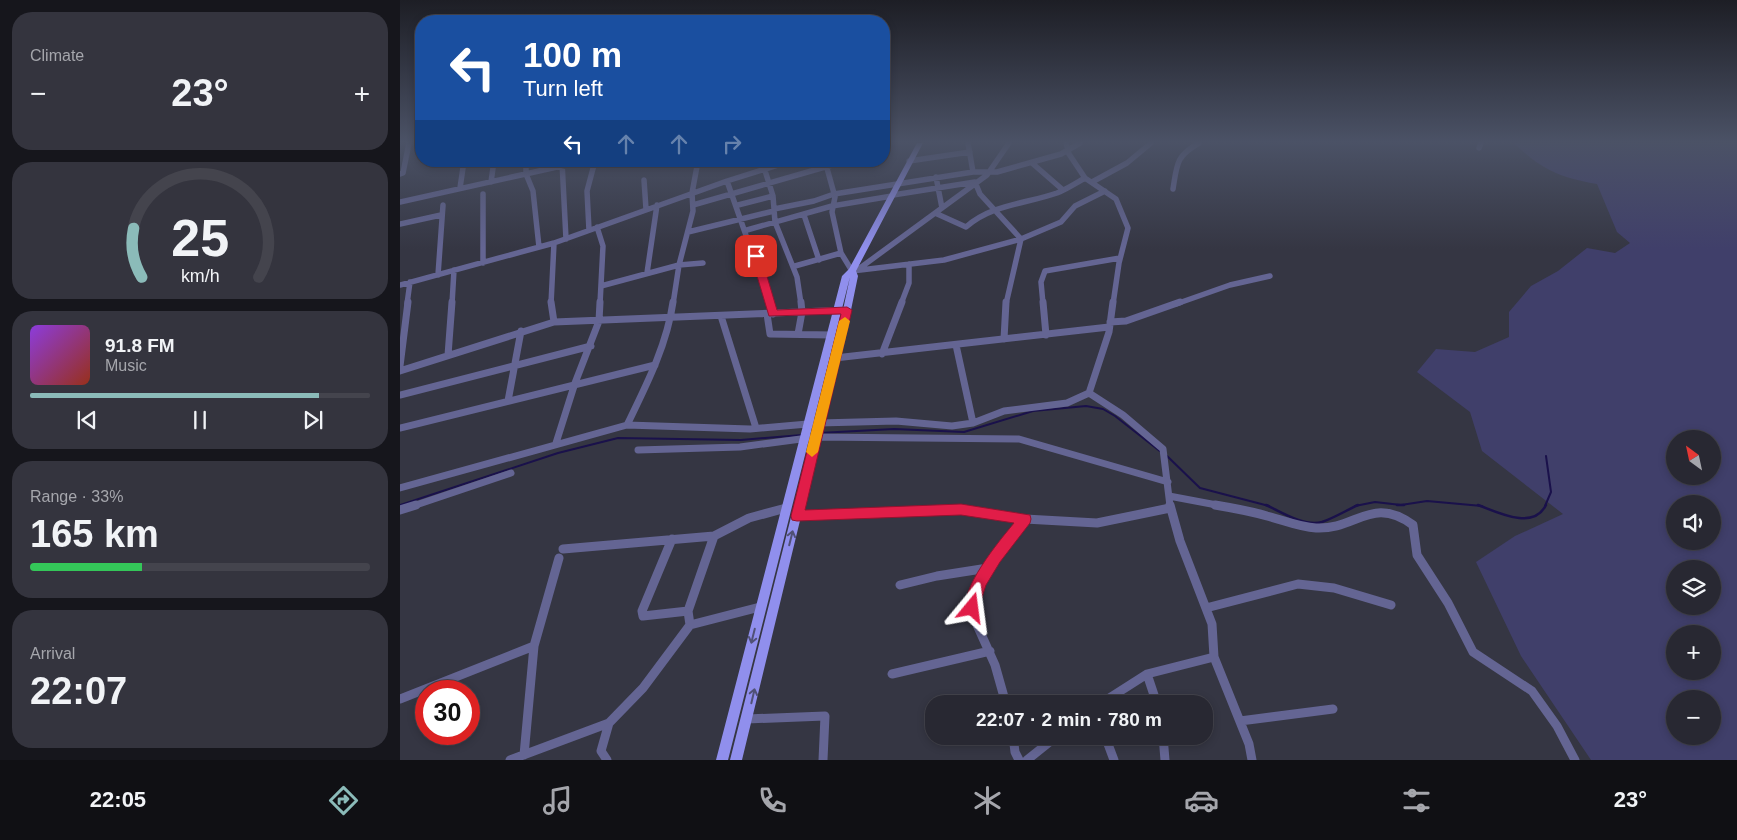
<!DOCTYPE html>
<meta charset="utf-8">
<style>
body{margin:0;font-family:Arial,sans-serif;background:#34343e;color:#f1f3f6;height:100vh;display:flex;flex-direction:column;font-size:19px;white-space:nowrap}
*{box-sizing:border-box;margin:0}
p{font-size:16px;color:#a5a6ac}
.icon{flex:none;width:28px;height:28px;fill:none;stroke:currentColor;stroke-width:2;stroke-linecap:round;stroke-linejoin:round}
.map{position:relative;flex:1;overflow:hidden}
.sheet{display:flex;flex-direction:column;gap:12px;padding:12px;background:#16161c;width:400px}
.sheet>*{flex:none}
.guide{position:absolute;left:15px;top:15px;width:475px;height:152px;border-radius:20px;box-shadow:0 2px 8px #0003,0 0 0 1px #44444d;background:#1a4fa0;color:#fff;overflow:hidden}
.needle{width:32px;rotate:327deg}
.buttons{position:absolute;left:1266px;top:430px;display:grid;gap:10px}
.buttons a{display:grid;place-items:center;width:55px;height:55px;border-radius:50%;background:#282832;box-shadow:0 2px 8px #0003,0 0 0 1px #44444d;font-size:25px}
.speed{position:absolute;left:15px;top:680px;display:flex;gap:10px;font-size:25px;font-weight:700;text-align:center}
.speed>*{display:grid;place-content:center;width:65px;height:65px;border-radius:50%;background:#282832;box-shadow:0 2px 8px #0003,0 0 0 1px #44444d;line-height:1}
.speed .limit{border:8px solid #d22;background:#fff;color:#111}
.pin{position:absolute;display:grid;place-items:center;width:42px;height:42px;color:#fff;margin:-21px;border-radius:10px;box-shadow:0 2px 8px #0006}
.me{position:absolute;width:55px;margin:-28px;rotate:16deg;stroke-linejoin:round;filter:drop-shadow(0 0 4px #0008)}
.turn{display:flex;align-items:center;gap:18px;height:105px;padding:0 25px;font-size:22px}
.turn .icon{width:65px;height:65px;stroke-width:2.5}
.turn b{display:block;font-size:35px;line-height:42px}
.lanes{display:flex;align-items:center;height:48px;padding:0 25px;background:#0003;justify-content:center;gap:25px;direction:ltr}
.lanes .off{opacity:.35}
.big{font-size:38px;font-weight:700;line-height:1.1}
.sheet .tile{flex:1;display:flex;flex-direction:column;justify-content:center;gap:8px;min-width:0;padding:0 18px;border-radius:20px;background:#34343e}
.sheet .dial{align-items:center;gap:0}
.dial svg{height:130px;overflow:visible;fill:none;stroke:#44444d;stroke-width:7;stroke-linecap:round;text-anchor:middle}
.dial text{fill:#f1f3f6;stroke:none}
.song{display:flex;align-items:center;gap:15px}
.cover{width:60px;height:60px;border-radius:8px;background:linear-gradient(135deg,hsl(270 70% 55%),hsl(10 70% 35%))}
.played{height:5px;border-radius:2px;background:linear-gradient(90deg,#8bbbb9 85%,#44444d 85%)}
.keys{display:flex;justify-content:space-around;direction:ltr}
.heat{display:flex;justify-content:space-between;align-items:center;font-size:28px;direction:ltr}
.charge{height:8px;border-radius:4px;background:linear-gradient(90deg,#34c759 33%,#44444d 0)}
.trip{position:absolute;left:525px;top:695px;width:288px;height:50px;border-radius:20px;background:#282832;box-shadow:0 2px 8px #0003,0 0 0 1px #44444d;font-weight:700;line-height:50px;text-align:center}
.tab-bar{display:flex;height:80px;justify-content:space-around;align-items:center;background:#101014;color:#a5a6ac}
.tab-bar .icon{width:35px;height:35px}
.tab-bar .on{color:#8bbbb9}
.tab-bar b{font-size:22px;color:#f1f3f6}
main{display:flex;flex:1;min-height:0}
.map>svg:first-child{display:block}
</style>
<main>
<section class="sheet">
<div class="tile"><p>Climate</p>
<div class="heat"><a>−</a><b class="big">23°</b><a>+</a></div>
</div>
<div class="tile dial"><svg viewBox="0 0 100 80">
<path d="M14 69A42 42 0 1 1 86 69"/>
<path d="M14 69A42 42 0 0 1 9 39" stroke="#8bbbb9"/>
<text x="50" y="56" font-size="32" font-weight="700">25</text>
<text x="50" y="72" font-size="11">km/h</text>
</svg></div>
<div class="tile">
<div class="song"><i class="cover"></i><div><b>91.8 FM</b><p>Music</p></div></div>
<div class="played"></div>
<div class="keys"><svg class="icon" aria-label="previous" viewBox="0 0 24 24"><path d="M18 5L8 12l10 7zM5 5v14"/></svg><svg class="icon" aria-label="pause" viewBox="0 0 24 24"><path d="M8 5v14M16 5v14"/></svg><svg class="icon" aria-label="next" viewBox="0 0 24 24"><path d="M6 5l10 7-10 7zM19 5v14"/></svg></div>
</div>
<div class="tile"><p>Range · 33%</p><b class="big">165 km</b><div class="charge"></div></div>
<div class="tile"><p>Arrival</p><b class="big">22:07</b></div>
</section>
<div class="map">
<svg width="1337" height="760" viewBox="0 0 1337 760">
<rect width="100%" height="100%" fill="#353643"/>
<path fill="#403f6a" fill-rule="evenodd" d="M1114 143H1337V760H1191L1121 656 1076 562 1115 536 1163 514 1082 451 1070 412 1017 372 1036 349 1075 352 1109 337V312L1131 286 1158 271 1187 248 1215 253 1230 243 1217 232 1197 184C1159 177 1142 170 1114 143ZM1275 439H1312V476H1275ZM1275 504H1312V541H1275ZM1275 569H1312V606H1275ZM1275 634H1312V671H1275ZM1275 699H1312V736H1275Z"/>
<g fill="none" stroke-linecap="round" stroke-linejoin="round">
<path stroke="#1a114b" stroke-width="2" d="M419 433 494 429 564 432 633 411 686 406 703 409 715 416 761 452
M767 456 800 488 869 506
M0 505 158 453 218 438 341 440 402 435
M955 506 975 502 1001 505 1027 501 1082 506
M1145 506 1151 492 1146 456"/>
<path stroke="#1a114b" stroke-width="2.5" d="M866 505C881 512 904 527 922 522 934 518 947 510 958 505
M997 505H1004
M1078 505C1097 512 1133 531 1146 505"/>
<path stroke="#646593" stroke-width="5.5" d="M568 143 573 172
M666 143 669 154 685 178 716 199 728 228 719 263 713 304
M1079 148 1081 143
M126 161V174L133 191 139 247
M362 161 373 196 375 222 397 277 401 304
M425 161 435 197 432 212 441 253 452 271
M509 161 570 152
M162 162 166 239
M632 163 663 190
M0 174 3 173 9 143
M536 177 542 208
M244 180 246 209
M327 181 370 304
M91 182 94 161
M692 182 727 163 751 143
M60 188 64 161
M773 189C777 164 776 156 799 143
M83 194V263
M493 195 575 182 580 194 621 239 606 304
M0 202 184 161
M293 205 446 161
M338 205 373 196
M374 209 414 201 434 194 573 172H597L661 154 680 143
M535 213 566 227C592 204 626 204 657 193 667 189 676 183 685 178
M404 215 419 260
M0 224 41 215
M197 227 203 246 200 304
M189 230 187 191 195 161
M347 230 432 206 492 196
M288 232 374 211
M395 266 441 253
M460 268 587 175 609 143
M452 271 544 260 621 239 661 222 675 206 705 191
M247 273 257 205
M38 275 43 205
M0 285 154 243 327 181 391 161
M201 286 279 265 303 263
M7 304 10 282
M52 304 54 270
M151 304 154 243
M273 304 279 265 293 211 292 193 298 161
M501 304 509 283V264
M643 304 641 282 645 271 720 258
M776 304 830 285 870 276"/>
<path stroke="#646593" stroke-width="7" d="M151 302 154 322
M370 302 373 314
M643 302 646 335
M367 314 370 334 432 335
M321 316 356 428
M710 322 726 321 780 302
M398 334 402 312 401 302
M604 339 606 302
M556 345 573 423
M482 354 502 302
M48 355 52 302
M435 358 709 327
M0 366 8 302
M0 371 154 322 447 310
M689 393 723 415 763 449 770 506
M0 395 191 346
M108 401 121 331
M227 425C246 386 267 345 273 302
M0 428 255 365
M156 443 175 383 199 321 200 302
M238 450 340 447 416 437 619 439 768 482
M0 488 227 425 350 429 419 423 496 421 552 426 573 423 604 411 667 403 689 393 709 332 713 302
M769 496 822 506
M13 506 111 473"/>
<path stroke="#646593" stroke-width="9" d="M770 505 780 541 812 624 814 657 849 744 852 760
M815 505C833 508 850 511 867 516 883 520 899 527 916 528 956 530 972 495 1013 525L1017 555 1048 603 1073 652 1132 691 1157 726 1175 760
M0 510 16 505
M397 516 561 509 625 519 697 523 770 508
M272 539 242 611 243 616 288 611
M163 549 314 536 349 518 386 508
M500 585 537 576 588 568
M806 608 898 584 934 588 991 605
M290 625 360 607
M492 674 590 651
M747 674 757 704
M0 699 134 646
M606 704 595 665 573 616V600L583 576 625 519
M700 704 747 674 814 657
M347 719 425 716 423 760
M840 721 933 709
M613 736 615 752 619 760
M705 736 714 760
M763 736 765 760
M124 755 134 646 159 558
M110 760 209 723 243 688 290 625 288 611 314 536
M207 760 201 751 209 723
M627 760 657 736"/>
<path fill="#908fed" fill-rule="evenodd" d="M517 143H523L456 271 458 276 451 310 342 760H330L443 310 450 277 328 760H316L442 276 449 269Z"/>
</g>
<defs><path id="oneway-shaft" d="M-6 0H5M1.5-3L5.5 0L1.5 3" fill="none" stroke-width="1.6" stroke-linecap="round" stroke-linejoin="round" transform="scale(1.25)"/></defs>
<g stroke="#505176">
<use href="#oneway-shaft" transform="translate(391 538) rotate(-76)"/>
<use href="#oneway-shaft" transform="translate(353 636) rotate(104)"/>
<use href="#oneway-shaft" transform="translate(353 696) rotate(-77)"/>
</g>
<linearGradient id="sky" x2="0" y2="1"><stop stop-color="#1d1e25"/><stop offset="0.57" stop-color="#4b5266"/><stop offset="1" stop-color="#4b5266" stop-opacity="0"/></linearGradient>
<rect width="1337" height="249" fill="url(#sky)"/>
<path fill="#e11d48" stroke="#92132f" d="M356 252 361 256 377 310 447 307 452 310 405 510 561 504 630 515 631 519 630 523 600 562 586 585 577 613 572 615 567 613C557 591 600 540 614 523L561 515 397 521 392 520 391 516 441 314 369 316 351 256Z"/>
<path fill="#f59e0b" d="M445 317 450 321 418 452 412 457 406 452 439 321Z"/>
</svg>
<div class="buttons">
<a><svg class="needle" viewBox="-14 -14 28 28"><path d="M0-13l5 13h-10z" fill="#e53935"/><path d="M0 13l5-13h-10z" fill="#a5a6ac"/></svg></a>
<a><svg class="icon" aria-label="sound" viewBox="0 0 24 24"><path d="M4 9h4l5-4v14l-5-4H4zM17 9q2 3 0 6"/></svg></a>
<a><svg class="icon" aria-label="layers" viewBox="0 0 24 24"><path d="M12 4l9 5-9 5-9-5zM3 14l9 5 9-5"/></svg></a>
<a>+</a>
<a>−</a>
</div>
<div class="speed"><div class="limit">30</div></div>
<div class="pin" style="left:356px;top:256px;background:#d93025"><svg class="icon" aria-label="arrive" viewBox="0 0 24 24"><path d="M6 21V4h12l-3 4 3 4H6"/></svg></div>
<svg class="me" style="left:572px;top:608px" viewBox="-20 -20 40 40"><path d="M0-17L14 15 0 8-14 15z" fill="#e11d48" stroke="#fff" stroke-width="4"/></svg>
<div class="trip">22:07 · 2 min · 780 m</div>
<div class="guide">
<div class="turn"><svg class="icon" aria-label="left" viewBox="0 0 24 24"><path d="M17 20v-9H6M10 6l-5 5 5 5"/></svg><div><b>100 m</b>Turn left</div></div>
<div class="lanes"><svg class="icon" aria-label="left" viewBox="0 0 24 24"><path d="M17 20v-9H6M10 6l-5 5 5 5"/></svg><svg class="icon off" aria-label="ahead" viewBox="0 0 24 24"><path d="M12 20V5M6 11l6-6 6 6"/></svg><svg class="icon off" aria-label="ahead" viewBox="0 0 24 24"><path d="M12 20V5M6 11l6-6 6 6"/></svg><svg class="icon off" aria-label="right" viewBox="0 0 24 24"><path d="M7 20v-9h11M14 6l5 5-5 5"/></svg></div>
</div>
</div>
</main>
<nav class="tab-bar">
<b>22:05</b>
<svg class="icon on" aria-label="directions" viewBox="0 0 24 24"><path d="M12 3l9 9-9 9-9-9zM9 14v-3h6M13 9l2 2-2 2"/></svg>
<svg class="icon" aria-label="music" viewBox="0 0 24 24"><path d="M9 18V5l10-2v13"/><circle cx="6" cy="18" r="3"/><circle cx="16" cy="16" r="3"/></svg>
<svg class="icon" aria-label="phone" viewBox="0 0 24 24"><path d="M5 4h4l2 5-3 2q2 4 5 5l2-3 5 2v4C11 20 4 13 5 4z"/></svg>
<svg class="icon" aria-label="climate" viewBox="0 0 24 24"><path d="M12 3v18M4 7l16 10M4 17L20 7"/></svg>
<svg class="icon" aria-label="car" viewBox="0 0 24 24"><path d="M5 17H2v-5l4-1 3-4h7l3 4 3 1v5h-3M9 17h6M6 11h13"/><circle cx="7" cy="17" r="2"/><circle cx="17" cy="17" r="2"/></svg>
<svg class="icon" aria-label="filters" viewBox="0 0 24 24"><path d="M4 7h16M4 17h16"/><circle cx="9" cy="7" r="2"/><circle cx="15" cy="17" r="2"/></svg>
<b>23°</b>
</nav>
